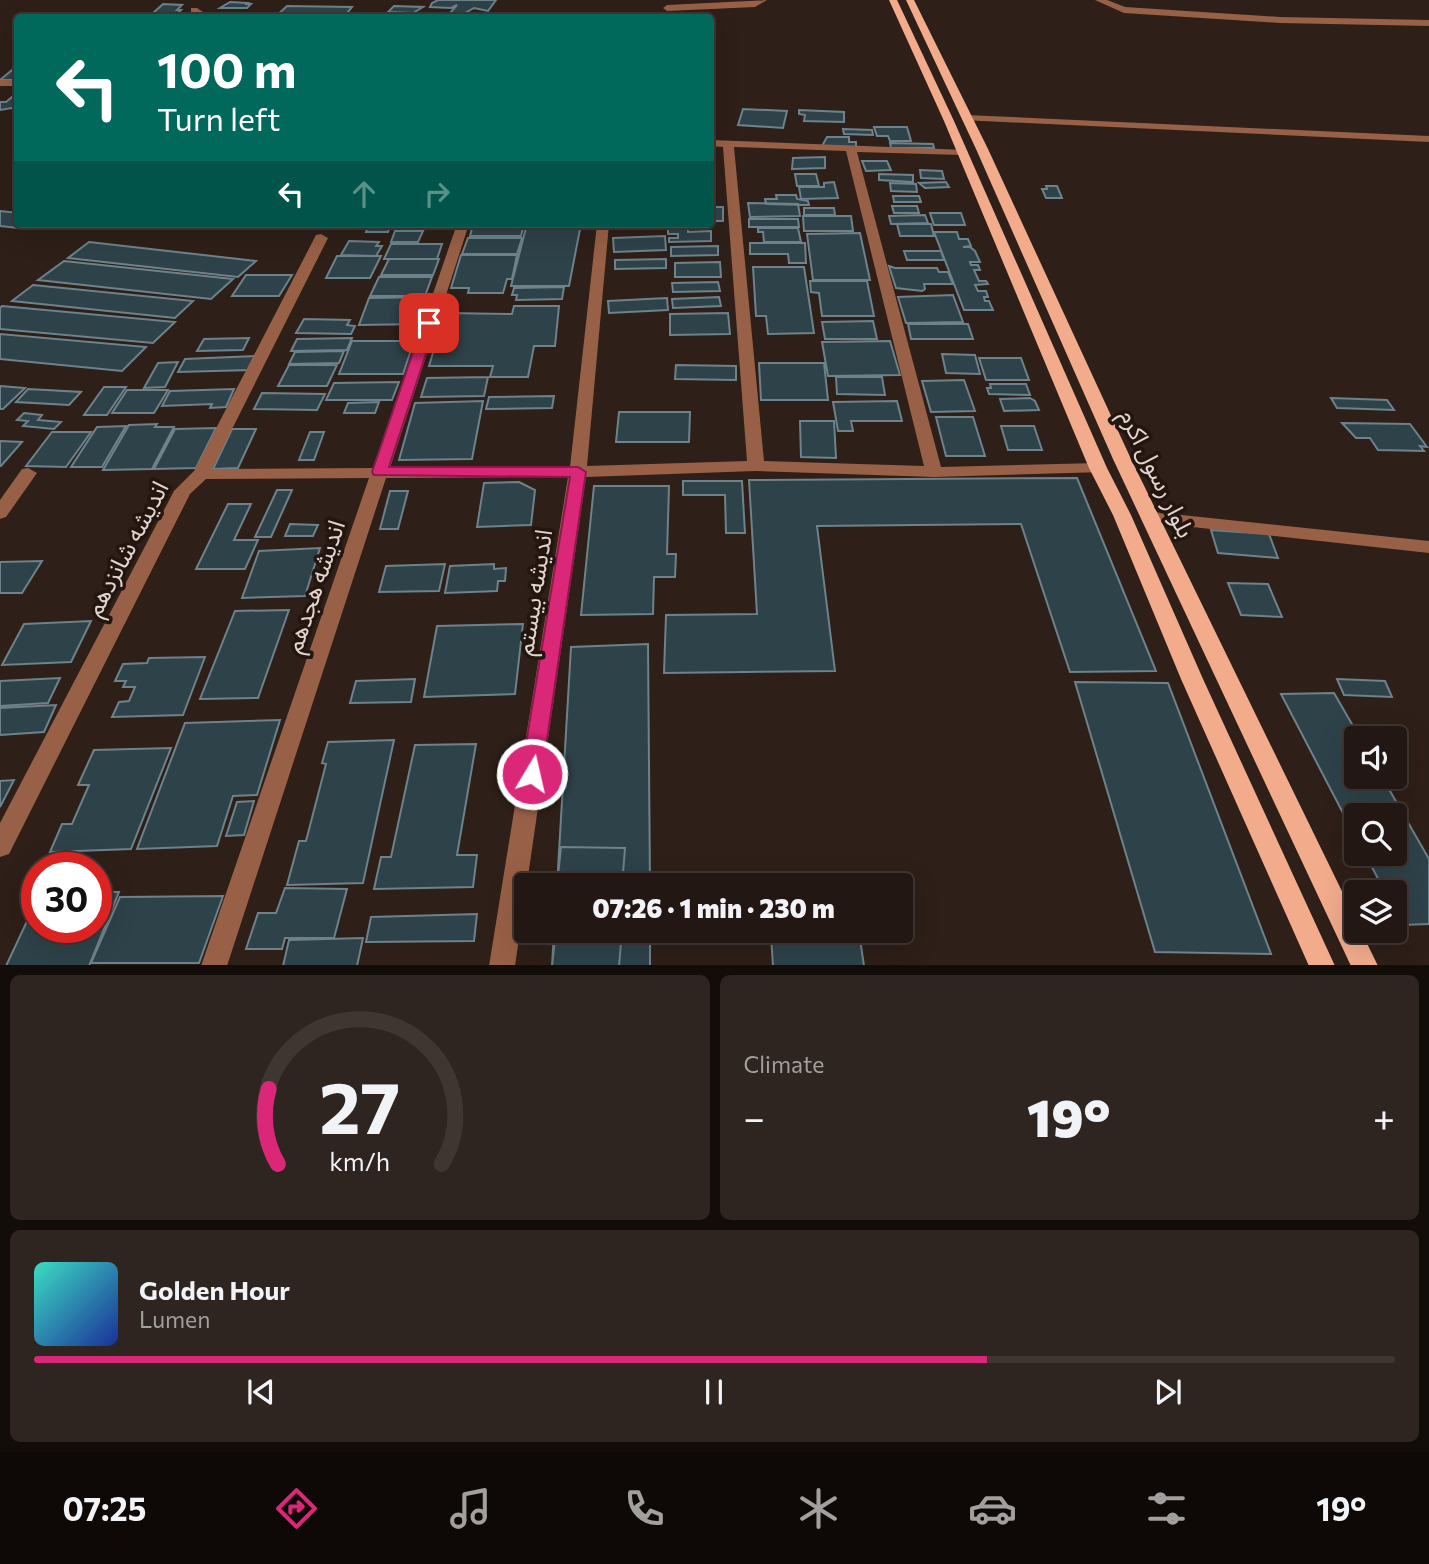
<!DOCTYPE html>
<meta charset="utf-8">
<style>
body{margin:0;font-family:Commissioner,"Noto Sans Arabic",sans-serif;background:#2e2420;color:#f1f3f6;height:100vh;display:flex;flex-direction:column;font-size:26px;white-space:nowrap}
*{box-sizing:border-box;margin:0}
p{font-size:23px;color:#a29f9f}
.icon{flex:none;width:38px;height:38px;fill:none;stroke:currentColor;stroke-width:2;stroke-linecap:round;stroke-linejoin:round}
.map{position:relative;height:965px;overflow:hidden}
.details{display:flex;flex-direction:column;gap:10px;padding:10px;background:#130d0a;flex:1}
.details>*{flex:none}
.banner{position:absolute;left:14px;top:14px;width:700px;height:214px;border-radius:7px;box-shadow:0 7px 28px #0002,0 0 0 2px #3f3632;background:#00695c;color:#fff;overflow:hidden}
.tools{position:absolute;left:1344px;top:726px;display:grid;gap:14px}
.tools a{display:grid;place-items:center;width:63px;height:63px;border-radius:7px;background:#221712;box-shadow:0 7px 28px #0002,0 0 0 2px #3f3632;font-size:35px}
.speed{position:absolute;left:21px;top:852px;display:flex;gap:14px;font-size:35px;font-weight:700;text-align:center}
.speed>*{display:grid;place-content:center;width:91px;height:91px;border-radius:50%;background:#221712;box-shadow:0 7px 28px #0002,0 0 0 2px #3f3632;line-height:1}
.speed .limit{border:10px solid #d22;background:#fff;color:#111}
.pin{position:absolute;display:grid;place-items:center;width:60px;height:60px;color:#fff;margin:-30px;border-radius:14px;box-shadow:0 4px 10px #0006}
.me{position:absolute;width:77px;margin:-38px;rotate:9deg;stroke-linejoin:round;filter:drop-shadow(0 0 5px #0008)}
.turn{display:flex;align-items:center;gap:24px;height:147px;padding:0 28px;font-size:32px}
.turn .icon{width:91px;height:91px;stroke-width:2.5}
.turn b{display:block;font-size:49px;line-height:60px}
.lanes{display:flex;align-items:center;height:66px;padding:0 28px;background:#0003;justify-content:center;gap:35px;direction:ltr}
.lanes .off{opacity:.35}
.big{font-size:52px;font-weight:800;line-height:1.1}
.details .widget{flex:1;display:flex;flex-direction:column;justify-content:center;gap:10px;min-width:0;padding:0 24px;border-radius:10px;background:#2e2420}
.details .dial{align-items:center;gap:0}
.dial svg{height:182px;overflow:visible;fill:none;stroke:#3f3632;stroke-width:7;stroke-linecap:round;text-anchor:middle}
.dial text{fill:#f1f3f6;stroke:none}
.song{display:flex;align-items:center;gap:21px}
.cover{width:84px;height:84px;border-radius:10px;background:linear-gradient(135deg,hsl(170 70% 55%),hsl(230 70% 35%))}
.played{height:7px;border-radius:4px;background:linear-gradient(90deg,#db2777 70%,#3f3632 70%)}
.keys{display:flex;justify-content:space-around;direction:ltr}
.heat{display:flex;justify-content:space-between;align-items:center;font-size:38px;direction:ltr}
.details .tiles{flex:1;display:grid;gap:10px;grid-template-columns:1fr 1fr}
.widget:last-child{grid-column:span 2}
.trip{position:absolute;left:514px;top:873px;width:399px;height:70px;border-radius:7px;background:#221712;box-shadow:0 7px 28px #0002,0 0 0 2px #3f3632;font-weight:800;line-height:70px;text-align:center}
.tab-bar{display:flex;height:112px;justify-content:space-around;align-items:center;background:#0e0907;color:#a29f9f}
.tab-bar .icon{width:49px;height:49px}
.tab-bar .on{color:#db2777}
.tab-bar b{font-size:32px;color:#f1f3f6}
.map>svg:first-child{display:block}
</style>
<div class="map">
<svg width="1429" height="966" viewBox="0 0 1429 966">
<rect width="100%" height="100%" fill="#2e1f18"/>
<path fill="#2e4249" stroke="#6d828a" stroke-width="2" d="M438 0H496L488 11 474 8 465 13H450L457 5 451 8 430 7 432 3Z
M230 2 247 3 245 4H251L247 8H220Z
M163 4 182 5 177 10H181L178 13H153Z
M287 6 352 7 343 18H274Z
M394 6 423 7 413 13 388 12Z
M18 65V77L13 80H0Z
M18 92V107L0 110V102H6Z
M743 109 787 111 783 128 738 125Z
M799 110 844 112V122L804 121 805 115 799 114Z
M874 127H907L911 141H890L888 136H877Z
M843 129 872 130 873 135 844 134Z
M827 137H849V142H856V147L822 146Z
M890 143 933 144 934 148H891Z
M825 157V168L792 169 793 158Z
M862 161H887L891 170 866 171Z
M920 170 942 171 944 179 921 178Z
M795 174H816L819 186H797Z
M879 174 913 175V182L879 180Z
M834 182 838 198 801 199 799 187H824V183Z
M946 182 949 187 925 188 919 183Z
M890 183 916 184 917 192 891 191Z
M1046 186H1057L1062 198H1046L1042 189H1047Z
M776 195H796L797 199 808 201 809 205 766 204 765 199H777Z
M893 196H919L921 202H894Z
M748 203 798 204 800 216 750 217Z
M892 206H917L919 213H894Z
M710 207H723V221H710Z
M804 208H834L835 215H804Z
M0 211 18 213V224H23L18 228 0 226Z
M930 213H961L965 225H934Z
M925 215 928 223 891 224 889 216Z
M803 216H851L853 231H804Z
M749 219H798L799 227H749Z
M524 224 521 236H470L473 225Z
M527 224H581L569 286H511Z
M897 224H931L934 236H900Z
M390 226 388 232H366L368 227Z
M668 227H688V232L711 231V241L669 242V238H678V234H668Z
M758 228H798L801 242H764L763 232H758Z
M395 231H423L418 242H391Z
M934 232H957L959 239H968L971 246 963 247H970L975 251 980 262H970L971 265H978L980 270H974L979 281H986L988 284 975 285 978 291H986L988 297H984L985 301H989L993 310H964Z
M860 233 870 280H813L807 234Z
M665 236 666 250 614 252 613 238Z
M468 238H522L517 254H462Z
M349 241 379 242 376 246H382L376 256 341 255Z
M89 242 256 261 238 277 68 258Z
M750 243H805L806 263H789L788 254H750Z
M391 244H442L437 259H384Z
M718 246V255L671 256V247Z
M904 251H941L944 260H907Z
M461 255H517L512 279H507L503 293H468L469 288H451Z
M337 256H381L370 278H326Z
M389 259H439L433 275H381Z
M666 259V268L615 269V260Z
M64 261 233 279 211 299 38 280Z
M720 262 721 277H675V263Z
M889 266 895 268H937L939 272H948L953 284H924L925 289 922 291 896 288Z
M753 267H804L814 333 768 334 766 316H756Z
M246 275H292L279 296H232Z
M379 277H432L425 296H370Z
M810 281H867L874 316H822L819 293 811 292Z
M718 282 720 291 673 292 672 283Z
M33 285 193 301 175 318 12 301Z
M564 287 562 299 516 300 517 295H512L514 288Z
M953 295 963 322 906 323 898 297Z
M429 297 421 324 359 325 369 298Z
M719 297 721 306 673 308 672 299Z
M667 298 668 310 609 313 608 301Z
M2 306 175 322 153 343 0 329V308Z
M514 306H559L555 346H534L528 377H490L493 366H429L445 313 512 314Z
M728 313 730 334 670 335V314Z
M304 319 350 320 347 325 355 326 351 334 296 333Z
M873 321 877 339H825L822 322Z
M908 324H968L973 339H911Z
M0 334 146 347 122 371 0 359Z
M249 338 243 350 197 351 204 339Z
M352 338 347 350 291 351 297 339Z
M352 341H414L403 374H339Z
M890 341 900 375 828 376 822 342Z
M344 351 339 363 289 364 295 352Z
M942 354 975 355 980 374 946 373Z
M257 356 251 370 178 372 185 359Z
M979 358H1021L1029 380H986Z
M178 362 165 387 144 388 158 363Z
M759 363H824L828 400H761Z
M289 365H337L327 386H278Z
M676 365 736 366V380L675 379Z
M488 377 484 396 421 397 427 378Z
M836 377H882L885 395 837 394Z
M964 380 975 411 931 412 922 381Z
M399 382 392 400H326L334 383Z
M990 384H1026L1030 395 989 394 987 388H991Z
M0 386 25 388 3 409H0Z
M104 387H126L107 415H84Z
M28 389 81 392 69 405 16 402Z
M234 389 226 407 210 408 212 404 162 406 170 391Z
M127 390H168L154 413H112Z
M262 393 325 394 317 410 254 409Z
M554 396 552 408 486 409 489 397Z
M1030 398 1035 401 1039 410 1004 411 1000 399Z
M1331 398 1387 400 1394 410 1337 408Z
M483 401 472 459 399 460 415 403Z
M897 401 902 421H851L853 431H838L833 402Z
M379 402 375 413H344L348 403Z
M619 412H690L689 442H616Z
M24 413 42 415 38 420 61 422 54 429 23 426 28 421 17 420Z
M936 417H973L985 456H946Z
M800 421H834L836 458 801 457Z
M1342 423 1410 424 1427 447 1420 446 1424 451 1378 450 1370 438H1356Z
M157 424 155 427H174L152 469 103 470 129 425Z
M126 426 102 467H71L97 427Z
M1001 426H1034L1042 450H1008Z
M216 428 196 468 154 469 175 429Z
M232 429H256L238 468 213 469Z
M52 432H91L66 467 26 466Z
M310 432H324L314 460H299Z
M0 441 22 442 1 466H0Z
M1077 478 1156 671 1070 672 1021 524 817 526 835 671 664 673 666 615 757 614 749 480Z
M683 481H742L745 533H726L725 495H683Z
M519 482 535 490 531 525 477 527 484 483Z
M594 486H669L667 554H676L675 577H654L653 614 581 615Z
M277 490H292L271 537H255Z
M390 491H408L398 529H380Z
M228 504H251L234 540H258L245 569H196Z
M290 524 318 525 313 536H285Z
M1211 530 1269 534 1278 558 1218 553Z
M320 548 305 596 242 598 259 551Z
M42 561 22 593H0V562Z
M445 564 439 591 379 592 386 566Z
M494 564V569L506 568 505 581H498L497 591 445 593 450 566Z
M1228 583 1268 584 1282 617 1241 615Z
M289 610 258 698 200 699 235 611Z
M91 621 71 662 2 665 24 624Z
M523 624 515 694 424 697 437 626Z
M648 644 650 886H557L571 647Z
M205 657 183 715 112 717 119 702 129 701 135 687H123L126 681H115L123 664 147 663 149 658Z
M60 678 48 703 0 706V681Z
M415 679 411 702 350 703 356 681Z
M1337 679 1385 681 1392 697 1344 695Z
M1075 682 1168 683 1271 954 1155 952Z
M1334 693 1360 738H1356V777H1382L1429 859V924L1402 925 1395 911V892H1385L1365 854H1395V816H1356V838L1281 694Z
M56 705 44 732 0 735V708Z
M280 720 257 795 233 796 217 846 137 849 185 723Z
M394 740 363 883 287 885 299 841H306L326 764 322 763 328 742Z
M476 744 457 855H477L473 887 374 889 381 857H391L415 745Z
M171 748 131 849 50 852 62 824H72L89 785H78L94 750Z
M14 780 0 807V781Z
M254 801 244 835 226 836 237 802Z
M561 847 625 848 622 886H557Z
M285 888 347 889 334 938H285L282 949H246L258 913H276Z
M96 892H119L89 966H6L37 900V928H96Z
M223 896 199 963H91L120 897Z
M477 914 474 941 366 942 371 917Z
M554 931H650V966H552Z
M556 931H622L619 966H552Z
M859 932 864 966H773L771 936Z
M363 938 357 966H283L289 940Z"/>
<g fill="none" stroke-linecap="round" stroke-linejoin="round">
<path fill="#986046" fill-rule="evenodd" d="M767 0 755 7 667 11 663 8 667 5Z
M1095 0H1107L1125 7 1280 17 1429 20V26L1280 23 1124 13Z
M191 8H197L212 18H201L191 12Z
M0 80H18V86H0Z
M966 115 1429 136V142L962 120V116Z
M710 140 966 150 968 152 962 155 857 152 941 467 1098 463 1104 464 1107 468 1104 472 934 477 756 471 586 477 515 966H489L568 477 386 478 227 966H201L369 478 206 479 190 494 9 854 0 857V823L174 491 194 471 316 235 321 234 328 238 212 469 373 468 457 224H469L390 468 570 467 597 224H609L587 466 747 461 723 147 710 146ZM734 147 846 151 924 466 764 461Z
M28 468 37 473 6 517 0 519V500L22 469Z
M1153 512 1429 541V553L1147 522 1144 518 1147 514Z"/>
<path fill="#f2ac8c" fill-rule="evenodd" d="M889 0H897L954 121 1107 468 1131 515 1203 679 1335 966H1309L1181 679 1113 515 1089 468 944 121Z
M906 0H914L988 149 1131 459 1356 920V931H1361L1378 966H1351L1113 459 976 149Z"/>
</g>
<path fill="#db2777" stroke="#8e194d" stroke-width="2" d="M429 319 436 323 389 467H578L586 472 542 774 539 779 532 782 524 779 521 774 570 477 374 475 372 472 423 323Z"/>
<g text-anchor="middle" dominant-baseline="central" stroke-width="7" stroke-linejoin="round" paint-order="stroke">
<g font-size="24" fill="#e0d5d0" stroke="#24150f">
<text transform="translate(1158 473) rotate(64)">بلوار رسول اکرم</text>
<text transform="translate(126 548) rotate(-62)">اندیشه شانزدهم</text>
<text transform="translate(314 586) rotate(-71)">اندیشه هجدهم</text>
<text transform="translate(533 592) rotate(-81)">اندیشه بیستم</text>
</g>
</g>
</svg>
<div class="tools">
<a><svg class="icon" aria-label="sound" viewBox="0 0 24 24"><path d="M4 9h4l5-4v14l-5-4H4zM17 9q2 3 0 6"/></svg></a>
<a><svg class="icon" aria-label="search" viewBox="0 0 24 24"><circle cx="10" cy="10" r="6"/><path d="M15 15l6 6"/></svg></a>
<a><svg class="icon" aria-label="layers" viewBox="0 0 24 24"><path d="M12 4l9 5-9 5-9-5zM3 14l9 5 9-5"/></svg></a>
</div>
<div class="speed"><div class="limit">30</div></div>
<div class="pin" style="left:429px;top:323px;background:#d93025"><svg class="icon" aria-label="arrive" viewBox="0 0 24 24"><path d="M6 21V4h12l-3 4 3 4H6"/></svg></div>
<svg class="me" style="left:532px;top:774px" viewBox="-20 -20 40 40"><circle r="17" fill="#db2777" stroke="#fff" stroke-width="3"/><path d="M0-11L8 9 0 5-8 9z" fill="#fff"/></svg>
<div class="trip">07:26 · 1 min · 230 m</div>
<div class="banner">
<div class="turn"><svg class="icon" aria-label="left" viewBox="0 0 24 24"><path d="M17 20v-9H6M10 6l-5 5 5 5"/></svg><div><b>100 m</b>Turn left</div></div>
<div class="lanes"><svg class="icon" aria-label="left" viewBox="0 0 24 24"><path d="M17 20v-9H6M10 6l-5 5 5 5"/></svg><svg class="icon off" aria-label="ahead" viewBox="0 0 24 24"><path d="M12 20V5M6 11l6-6 6 6"/></svg><svg class="icon off" aria-label="right" viewBox="0 0 24 24"><path d="M7 20v-9h11M14 6l5 5-5 5"/></svg></div>
</div>
</div>
<section class="details">
<div class="tiles">
<div class="widget dial"><svg viewBox="0 0 100 80">
<path d="M14 69A42 42 0 1 1 86 69"/>
<path d="M14 69A42 42 0 0 1 10 36" stroke="#db2777"/>
<text x="50" y="56" font-size="32" font-weight="700">27</text>
<text x="50" y="72" font-size="11">km/h</text>
</svg></div>
<div class="widget"><p>Climate</p>
<div class="heat"><a>−</a><b class="big">19°</b><a>+</a></div>
</div>
<div class="widget">
<div class="song"><i class="cover"></i><div><b>Golden Hour</b><p>Lumen</p></div></div>
<div class="played"></div>
<div class="keys"><svg class="icon" aria-label="previous" viewBox="0 0 24 24"><path d="M18 5L8 12l10 7zM5 5v14"/></svg><svg class="icon" aria-label="pause" viewBox="0 0 24 24"><path d="M8 5v14M16 5v14"/></svg><svg class="icon" aria-label="next" viewBox="0 0 24 24"><path d="M6 5l10 7-10 7zM19 5v14"/></svg></div>
</div>
</div>
</section>
<nav class="tab-bar">
<b>07:25</b>
<svg class="icon on" aria-label="directions" viewBox="0 0 24 24"><path d="M12 3l9 9-9 9-9-9zM9 14v-3h6M13 9l2 2-2 2"/></svg>
<svg class="icon" aria-label="music" viewBox="0 0 24 24"><path d="M9 18V5l10-2v13"/><circle cx="6" cy="18" r="3"/><circle cx="16" cy="16" r="3"/></svg>
<svg class="icon" aria-label="phone" viewBox="0 0 24 24"><path d="M5 4h4l2 5-3 2q2 4 5 5l2-3 5 2v4C11 20 4 13 5 4z"/></svg>
<svg class="icon" aria-label="climate" viewBox="0 0 24 24"><path d="M12 3v18M4 7l16 10M4 17L20 7"/></svg>
<svg class="icon" aria-label="car" viewBox="0 0 24 24"><path d="M5 17H2v-5l4-1 3-4h7l3 4 3 1v5h-3M9 17h6M6 11h13"/><circle cx="7" cy="17" r="2"/><circle cx="17" cy="17" r="2"/></svg>
<svg class="icon" aria-label="filters" viewBox="0 0 24 24"><path d="M4 7h16M4 17h16"/><circle cx="9" cy="7" r="2"/><circle cx="15" cy="17" r="2"/></svg>
<b>19°</b>
</nav>
